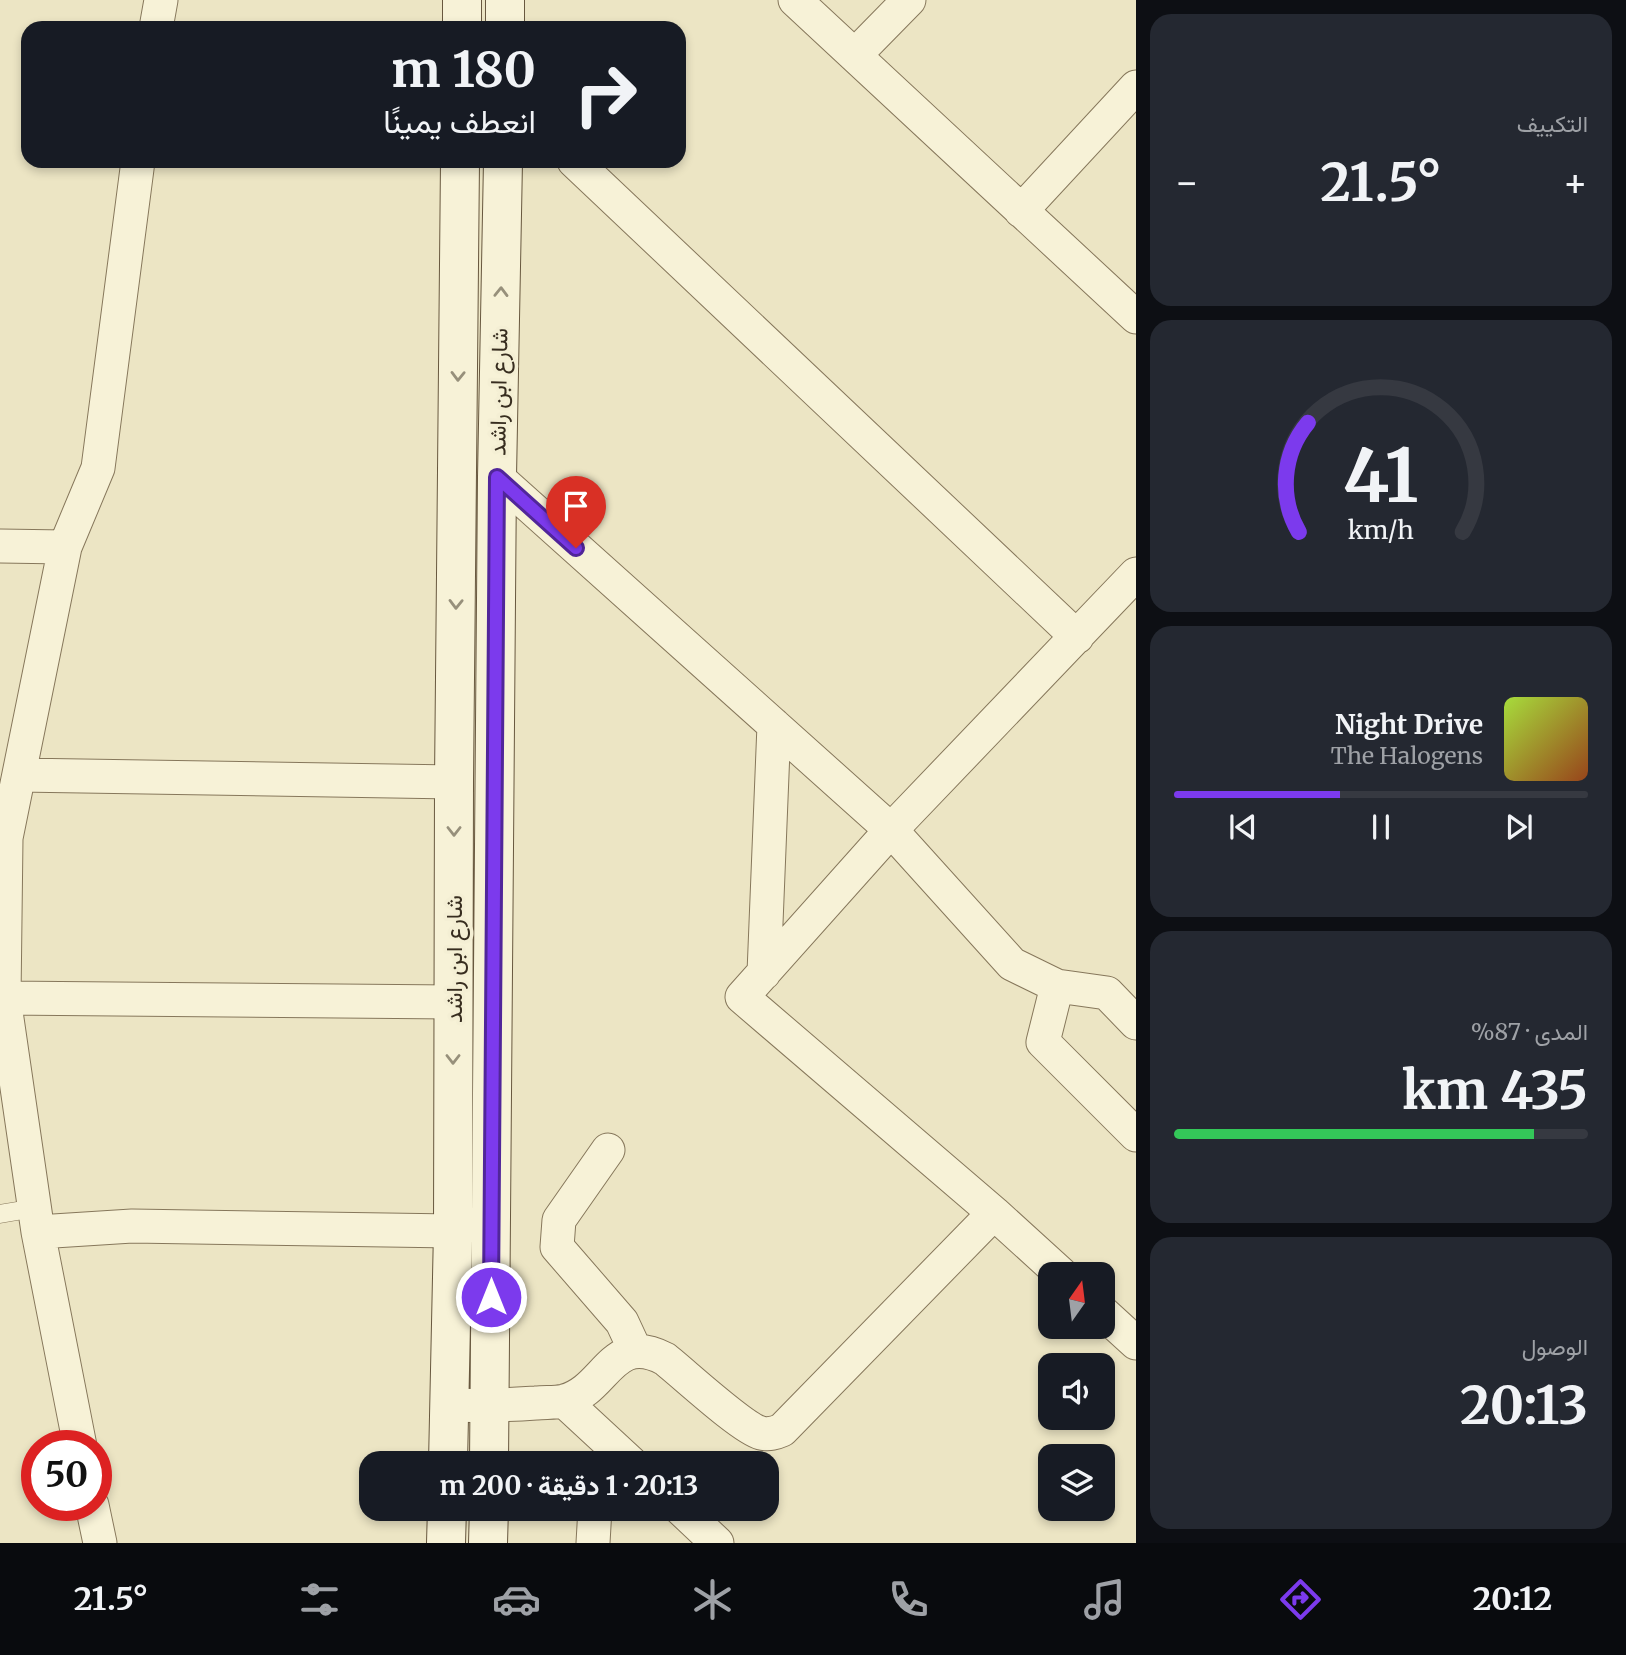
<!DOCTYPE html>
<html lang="ar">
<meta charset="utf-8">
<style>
body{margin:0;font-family:Merriweather,Vazirmatn,serif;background:#242831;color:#f1f3f6;direction:rtl;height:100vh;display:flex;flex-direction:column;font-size:26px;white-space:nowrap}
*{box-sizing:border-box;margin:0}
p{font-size:23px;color:#9ea1a6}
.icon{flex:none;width:38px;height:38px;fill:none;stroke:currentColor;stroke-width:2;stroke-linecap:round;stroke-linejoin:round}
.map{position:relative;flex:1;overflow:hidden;direction:ltr}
.sheet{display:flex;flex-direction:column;gap:14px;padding:14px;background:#0d0f14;width:490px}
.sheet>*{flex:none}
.guide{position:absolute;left:21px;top:21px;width:665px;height:147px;border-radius:21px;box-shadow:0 4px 10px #0003;direction:rtl;background:#171b24;color:#f1f3f6;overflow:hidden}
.needle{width:46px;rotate:14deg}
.fabs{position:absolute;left:1038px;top:1262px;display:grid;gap:14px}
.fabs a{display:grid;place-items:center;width:77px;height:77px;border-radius:14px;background:#171b24;box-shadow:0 4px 10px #0003;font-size:35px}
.speed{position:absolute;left:21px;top:1430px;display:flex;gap:14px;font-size:35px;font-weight:700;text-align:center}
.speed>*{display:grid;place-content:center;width:91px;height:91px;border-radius:50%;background:#171b24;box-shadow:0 4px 10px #0003;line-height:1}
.speed .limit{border:10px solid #d22;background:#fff;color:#111}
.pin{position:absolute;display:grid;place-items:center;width:60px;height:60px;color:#fff;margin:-72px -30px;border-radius:50% 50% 50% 0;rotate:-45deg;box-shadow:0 0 7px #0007}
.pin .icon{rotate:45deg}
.me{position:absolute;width:77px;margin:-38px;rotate:0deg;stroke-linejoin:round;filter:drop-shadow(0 0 5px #0008)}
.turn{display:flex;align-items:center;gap:24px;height:147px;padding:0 35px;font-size:32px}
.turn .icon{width:91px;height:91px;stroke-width:2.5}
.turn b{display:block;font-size:49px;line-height:60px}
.big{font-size:52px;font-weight:700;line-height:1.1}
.sheet .widget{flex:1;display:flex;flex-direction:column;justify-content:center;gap:10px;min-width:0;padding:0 24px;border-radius:21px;background:#242831}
.sheet .dial{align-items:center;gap:0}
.dial svg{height:182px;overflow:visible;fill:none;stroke:#363941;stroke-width:7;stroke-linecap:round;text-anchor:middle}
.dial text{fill:#f1f3f6;stroke:none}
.song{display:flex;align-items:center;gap:21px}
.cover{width:84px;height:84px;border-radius:10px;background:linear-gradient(135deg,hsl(80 70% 55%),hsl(20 70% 35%))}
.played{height:7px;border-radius:4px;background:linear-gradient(90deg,#7c3aed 40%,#363941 40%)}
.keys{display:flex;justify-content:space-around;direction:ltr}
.heat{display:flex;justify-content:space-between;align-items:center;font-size:38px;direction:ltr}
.charge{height:10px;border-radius:5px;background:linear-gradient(90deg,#34c759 87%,#363941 0)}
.trip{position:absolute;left:359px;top:1451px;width:420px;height:70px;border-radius:21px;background:#171b24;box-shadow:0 4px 10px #0003;font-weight:700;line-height:70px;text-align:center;direction:rtl}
.tab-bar{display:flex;height:112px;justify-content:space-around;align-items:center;background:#090b0e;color:#9ea1a6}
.tab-bar .icon{width:49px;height:49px}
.tab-bar .selected{color:#7c3aed}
.tab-bar b{font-size:32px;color:#f1f3f6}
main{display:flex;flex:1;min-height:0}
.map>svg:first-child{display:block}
</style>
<main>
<section class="sheet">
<div class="widget"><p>التكييف</p>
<div class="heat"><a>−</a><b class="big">21.5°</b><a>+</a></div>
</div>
<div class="widget dial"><svg viewBox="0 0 100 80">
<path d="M14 69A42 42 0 1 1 86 69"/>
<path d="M14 69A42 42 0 0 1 18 21" stroke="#7c3aed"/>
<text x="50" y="56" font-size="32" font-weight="700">41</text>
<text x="50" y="72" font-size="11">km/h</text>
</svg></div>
<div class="widget">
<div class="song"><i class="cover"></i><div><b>Night Drive</b><p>The Halogens</p></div></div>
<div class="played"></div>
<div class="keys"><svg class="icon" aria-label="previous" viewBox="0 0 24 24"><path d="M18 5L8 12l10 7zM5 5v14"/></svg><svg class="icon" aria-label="pause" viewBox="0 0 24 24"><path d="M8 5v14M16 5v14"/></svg><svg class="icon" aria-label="next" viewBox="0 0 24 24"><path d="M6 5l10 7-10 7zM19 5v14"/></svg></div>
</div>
<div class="widget"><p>المدى · 87%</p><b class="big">435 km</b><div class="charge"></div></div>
<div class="widget"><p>الوصول</p><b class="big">20:13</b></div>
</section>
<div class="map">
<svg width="1136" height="1543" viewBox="0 0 1136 1543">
<rect width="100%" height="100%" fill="#ece5c4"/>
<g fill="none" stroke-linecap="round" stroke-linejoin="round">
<defs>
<path id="lane" d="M0 1214 35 1208"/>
<path id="street" d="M795 0 1136 317
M156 28 161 0
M856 54 909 0
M574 161 1077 637
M1021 211 1136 87
M497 477 891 830 1012 964 1057 986 1107 993 1136 1023
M0 546 65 547
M19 775 454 782
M764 973 774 725
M1057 986 1043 1042 1136 1135
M0 989 4 998 453 1002
M608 1150 559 1220 557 1247 622 1322 635 1350
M38 1232 132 1226 453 1231
M1061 1274 994 1213 742 997 891 830 1136 574
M1102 1312 1136 1343
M564 1401 631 1463
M449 1405C478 1406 507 1405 536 1403 545 1402 555 1403 564 1401 607 1390 611 1331 665 1359 684 1374 742 1428 761 1433 769 1435 775 1433 782 1430L994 1213
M80 1446 38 1232 4 998 6 838 65 547 98 468 138 161
M92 1505 100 1543
M680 1508 717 1543
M593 1543 595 1508"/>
<path id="secondary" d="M462 28V0
M505 28V0
M448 1463 453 1231 454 782 460 161
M489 1463 497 477 503 161
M446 1543 447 1508
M488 1543 489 1508"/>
</defs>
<use href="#lane" stroke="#86775b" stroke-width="19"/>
<use href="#street" stroke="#86775b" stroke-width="35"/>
<use href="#secondary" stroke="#68583f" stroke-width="40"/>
<use href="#lane" stroke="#f7f2d7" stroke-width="18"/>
<use href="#street" stroke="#f7f2d7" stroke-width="33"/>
<use href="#secondary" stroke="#f7f2d7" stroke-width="38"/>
</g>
<defs><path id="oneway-chevron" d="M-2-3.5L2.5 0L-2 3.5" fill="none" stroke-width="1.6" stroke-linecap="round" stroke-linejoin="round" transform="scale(1.75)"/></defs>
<g stroke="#97907b">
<use href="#oneway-chevron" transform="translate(501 292) rotate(-89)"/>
<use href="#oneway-chevron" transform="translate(458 376) rotate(91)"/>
<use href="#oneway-chevron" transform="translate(456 604) rotate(91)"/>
<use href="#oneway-chevron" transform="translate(454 831) rotate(90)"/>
<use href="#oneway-chevron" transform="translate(453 1059) rotate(90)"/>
</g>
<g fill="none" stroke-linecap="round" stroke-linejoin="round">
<defs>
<path id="route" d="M491 1297 497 477 576 548"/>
</defs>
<use href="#route" stroke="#51269a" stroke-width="18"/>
<use href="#route" stroke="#7c3aed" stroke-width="12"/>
</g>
<g text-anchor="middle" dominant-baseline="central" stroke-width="7" stroke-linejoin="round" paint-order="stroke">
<g font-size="23" fill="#372d1f" stroke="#f4efd4">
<text transform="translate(498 392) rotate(-89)">شارع ابن راشد</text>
<text transform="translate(453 959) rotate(-90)">شارع ابن راشد</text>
</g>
</g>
</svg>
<div class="fabs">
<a><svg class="needle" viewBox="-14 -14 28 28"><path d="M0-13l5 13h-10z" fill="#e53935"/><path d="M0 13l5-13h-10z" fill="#9ea1a6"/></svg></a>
<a><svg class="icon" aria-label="sound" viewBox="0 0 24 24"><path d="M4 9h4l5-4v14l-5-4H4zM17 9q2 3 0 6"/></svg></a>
<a><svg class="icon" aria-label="layers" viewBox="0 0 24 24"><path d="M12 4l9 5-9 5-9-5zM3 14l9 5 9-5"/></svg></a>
</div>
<div class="speed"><div class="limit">50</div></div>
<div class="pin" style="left:576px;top:548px;background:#d93025"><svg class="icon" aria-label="arrive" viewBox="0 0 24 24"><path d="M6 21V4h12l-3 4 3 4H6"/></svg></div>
<svg class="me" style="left:491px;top:1297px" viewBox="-20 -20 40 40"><circle r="17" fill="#7c3aed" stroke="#fff" stroke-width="3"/><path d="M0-11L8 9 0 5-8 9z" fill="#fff"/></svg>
<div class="trip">20:13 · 1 دقيقة · 200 m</div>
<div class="guide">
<div class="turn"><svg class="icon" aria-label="right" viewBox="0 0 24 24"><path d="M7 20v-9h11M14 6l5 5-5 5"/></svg><div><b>180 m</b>انعطف يمينًا</div></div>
</div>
</div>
</main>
<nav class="tab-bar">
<b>20:12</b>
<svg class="icon selected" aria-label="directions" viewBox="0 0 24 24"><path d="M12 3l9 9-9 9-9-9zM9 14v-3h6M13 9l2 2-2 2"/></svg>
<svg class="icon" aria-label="music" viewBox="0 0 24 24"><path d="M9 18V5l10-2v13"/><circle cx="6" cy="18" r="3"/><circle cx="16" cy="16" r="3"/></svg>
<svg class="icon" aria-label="phone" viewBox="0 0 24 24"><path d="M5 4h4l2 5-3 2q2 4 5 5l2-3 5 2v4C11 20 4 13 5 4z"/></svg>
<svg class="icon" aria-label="climate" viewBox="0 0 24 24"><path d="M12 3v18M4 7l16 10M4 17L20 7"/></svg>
<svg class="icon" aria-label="car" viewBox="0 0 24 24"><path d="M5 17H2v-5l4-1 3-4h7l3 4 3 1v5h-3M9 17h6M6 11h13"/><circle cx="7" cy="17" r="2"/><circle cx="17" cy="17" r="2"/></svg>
<svg class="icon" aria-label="filters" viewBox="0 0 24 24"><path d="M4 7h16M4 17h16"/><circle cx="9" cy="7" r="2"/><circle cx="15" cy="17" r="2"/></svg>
<b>21.5°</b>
</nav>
